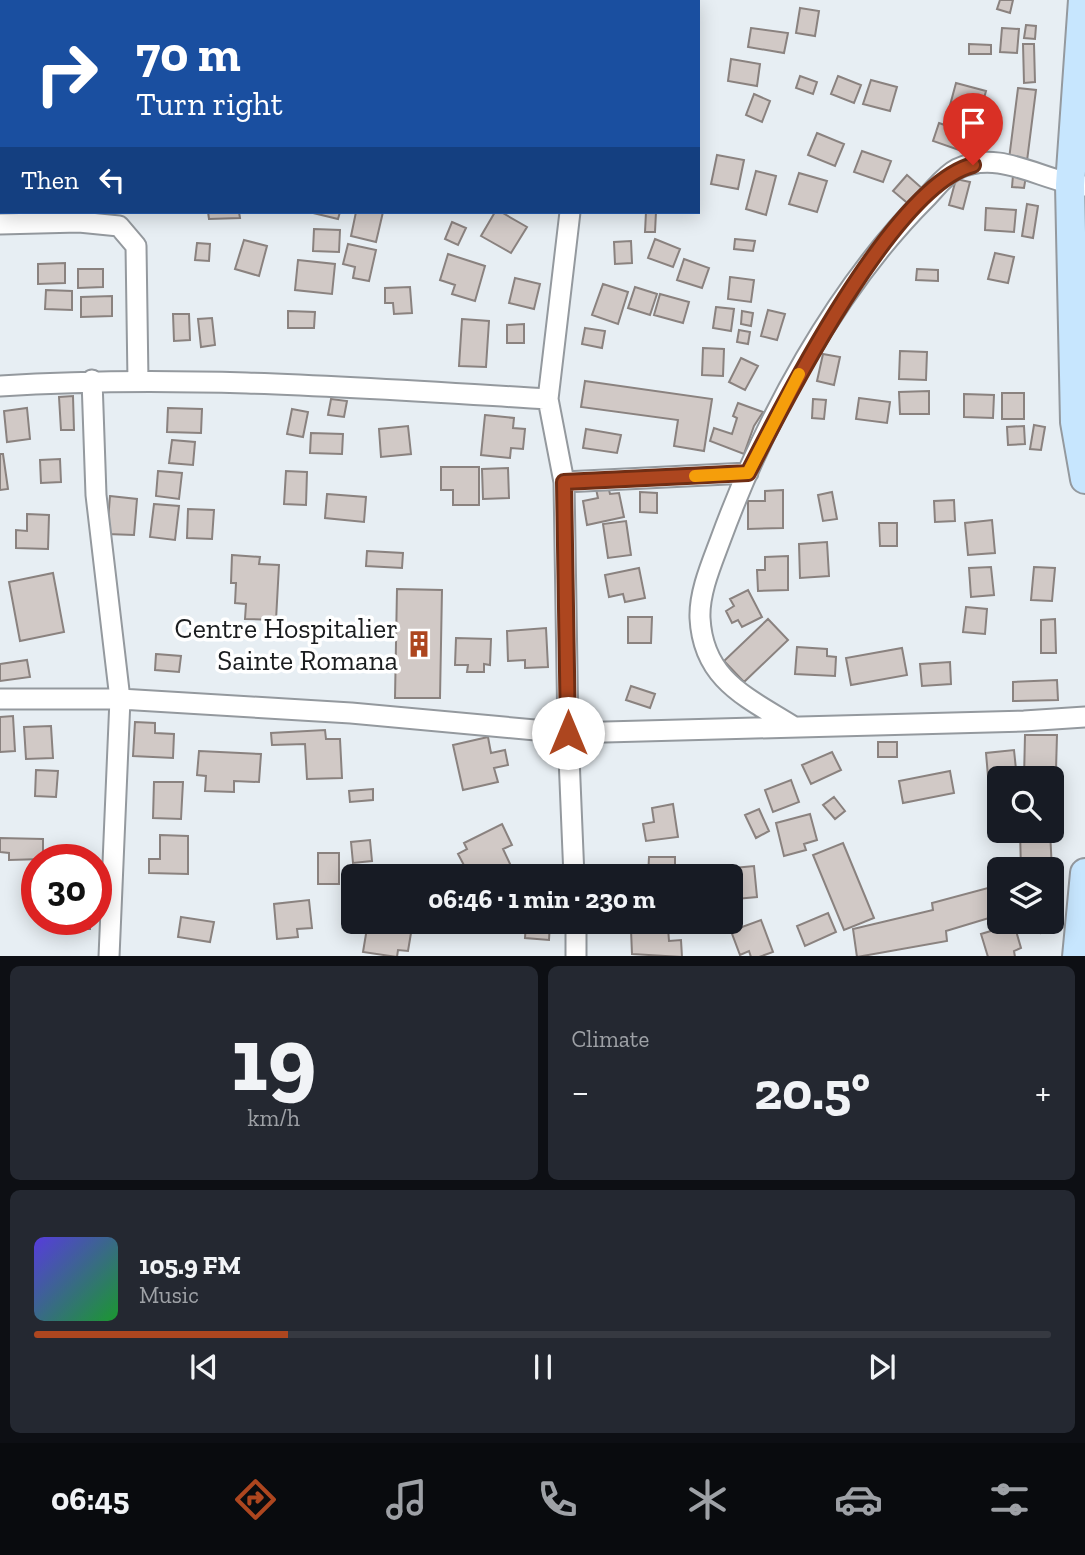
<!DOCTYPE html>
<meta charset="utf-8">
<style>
body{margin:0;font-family:"Zilla Slab",serif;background:#242831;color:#f1f3f6;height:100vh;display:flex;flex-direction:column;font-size:26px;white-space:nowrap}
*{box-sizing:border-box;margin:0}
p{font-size:23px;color:#9ea1a6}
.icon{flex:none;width:38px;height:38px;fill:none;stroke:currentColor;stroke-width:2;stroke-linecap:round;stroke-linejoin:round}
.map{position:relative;height:956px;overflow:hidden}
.panel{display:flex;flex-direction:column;gap:10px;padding:10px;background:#0d0f14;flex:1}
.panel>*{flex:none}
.banner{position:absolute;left:0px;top:0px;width:700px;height:214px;box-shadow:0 4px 18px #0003;background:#1a4fa0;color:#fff;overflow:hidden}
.buttons{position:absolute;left:987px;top:766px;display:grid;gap:14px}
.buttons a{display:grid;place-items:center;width:77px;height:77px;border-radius:10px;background:#171b24;box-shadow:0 4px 18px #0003;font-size:35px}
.speed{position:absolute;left:21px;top:844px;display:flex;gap:14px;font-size:35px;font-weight:700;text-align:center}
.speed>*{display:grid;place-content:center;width:91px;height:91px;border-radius:50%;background:#171b24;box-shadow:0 4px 18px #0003;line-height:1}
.speed .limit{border:10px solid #d22;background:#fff;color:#111}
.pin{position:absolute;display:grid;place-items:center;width:60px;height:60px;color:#fff;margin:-72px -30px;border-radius:50% 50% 50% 0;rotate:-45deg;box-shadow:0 0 7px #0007}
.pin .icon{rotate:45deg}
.me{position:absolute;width:77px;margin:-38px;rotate:0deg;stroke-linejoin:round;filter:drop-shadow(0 0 5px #0008)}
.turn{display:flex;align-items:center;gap:24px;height:147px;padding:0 21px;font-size:32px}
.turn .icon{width:91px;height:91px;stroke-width:2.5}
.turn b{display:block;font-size:49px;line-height:60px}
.then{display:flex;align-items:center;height:66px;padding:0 21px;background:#0003;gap:14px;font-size:26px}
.big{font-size:52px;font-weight:700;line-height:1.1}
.panel .tile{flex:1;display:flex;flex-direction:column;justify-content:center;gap:10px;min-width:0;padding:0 24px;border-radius:10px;background:#242831}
.panel .dial{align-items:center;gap:0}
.dial b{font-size:91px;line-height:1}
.song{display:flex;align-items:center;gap:21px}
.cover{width:84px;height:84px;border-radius:10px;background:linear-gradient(135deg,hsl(250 70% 55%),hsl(130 70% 35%))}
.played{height:7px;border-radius:4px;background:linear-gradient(90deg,#ad461f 25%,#363941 25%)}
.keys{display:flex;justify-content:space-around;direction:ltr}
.heat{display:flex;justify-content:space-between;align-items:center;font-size:38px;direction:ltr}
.panel .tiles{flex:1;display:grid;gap:10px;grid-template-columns:1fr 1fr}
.tile:last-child{grid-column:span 2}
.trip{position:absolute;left:341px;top:864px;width:402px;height:70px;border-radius:10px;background:#171b24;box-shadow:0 4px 18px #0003;font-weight:700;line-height:70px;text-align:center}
.tabs{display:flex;height:112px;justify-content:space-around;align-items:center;background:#090b0e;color:#9ea1a6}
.tabs .icon{width:49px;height:49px}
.tabs .selected{color:#ad461f}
.tabs b{font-size:32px;color:#f1f3f6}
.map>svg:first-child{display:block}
</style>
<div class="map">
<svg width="1085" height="957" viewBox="0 0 1085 957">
<rect width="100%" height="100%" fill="#e7eef3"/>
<path fill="#d1c9c6" stroke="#8a827f" stroke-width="2" d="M1000 0H1013L1010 13 997 9Z
M800 8 819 11 815 36 796 33Z
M1026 25 1036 26 1035 39 1024 38Z
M751 28 788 33 784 53 748 47Z
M1002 28 1019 29 1017 53 1000 52Z
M969 44 991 45V54H969Z
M1023 44H1034L1035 82 1024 83Z
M731 59 760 64 757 86 728 81Z
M800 76 817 82 813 94 796 88Z
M838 76 861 85 854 103 831 94Z
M871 80 897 87 890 111 863 104Z
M956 83 986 91 979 116 949 109Z
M1018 88 1036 90 1027 161 1009 159Z
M754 94 770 101 762 122 746 115Z
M939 123 965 132 959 150 933 141Z
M817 133 844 144 835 166 808 155Z
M862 151 891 161 883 182 854 172Z
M717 155 744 160 738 189 711 184Z
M756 171 776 176 766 215 746 209Z
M799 173 827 181 817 212 789 204Z
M907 175 924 190 911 206 893 191Z
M1013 175 1026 176 1024 188 1012 187Z
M956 179 970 182 963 209 949 205Z
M1027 204 1038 206 1033 238 1022 236Z
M986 208 1016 210 1014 232 985 230Z
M208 212H239L240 218 209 219Z
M309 212H340L338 219Z
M356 212H383L376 242 351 236Z
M495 212H501L527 227 511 253 481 236Z
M646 212H656L655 232H645Z
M452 222 466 228 458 245 445 239Z
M314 229 340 230 339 252 313 251Z
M655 239 680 249 673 267 648 258Z
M735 239 755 241 753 251 734 249Z
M244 240 267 246 259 276 235 269Z
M631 241 632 263 615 264 614 242Z
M197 243 210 244 209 261 195 260Z
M348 244 376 250 369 281 353 278 355 267 343 264Z
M995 253 1014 257 1008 283 988 279Z
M448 254 485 266 475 301 452 294 455 285 440 280Z
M684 259 709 268 702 288 677 280Z
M298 260 335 264 332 294 295 290Z
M65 263V283L38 284V264Z
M78 269H103V287L78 288Z
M917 269 938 270V281L916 280Z
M730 277 754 280 751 302 728 299Z
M515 278 540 284 534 309 509 303Z
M603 284 628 292 618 324 592 315Z
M410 287 412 313 394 314 393 303H385V288Z
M635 287 657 294 650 315 628 308Z
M46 290 72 291V310L45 309Z
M660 294 689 302 683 323 654 315Z
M112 296V316L81 317V297Z
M716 307 734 309 731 331 713 328Z
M768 310 785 314 777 340 761 336Z
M288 311 315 312 314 328H288Z
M742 311 753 313 751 326 741 324Z
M173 314H189L190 340 174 341Z
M212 318 215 345 201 347 198 319Z
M462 319 489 321 486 367 459 366Z
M524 324V343H507V325Z
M585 328 605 331 602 348 582 344Z
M739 330 750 332 748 344 737 342Z
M703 348 724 349 723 376 702 375Z
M900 351 927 352 926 380 899 379Z
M823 354 840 357 834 385 817 381Z
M741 358 758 366 745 390 729 382Z
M585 381 712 399 704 451 674 446 678 420 581 407Z
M929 391V414H900L899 392Z
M1002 393H1024V419H1002Z
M964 394 994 395 993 418 964 417Z
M73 396 74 430H61L59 397Z
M859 398 890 402 887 423 856 419Z
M331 399 347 401 344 417 328 415Z
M813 399 826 400 824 419 812 418Z
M738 403 763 412 754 426 744 454 710 441 714 428 732 434 737 418 733 416Z
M27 408 30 439 7 442 4 411Z
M168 408 202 409 201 433 167 432Z
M292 409 308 412 303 437 287 434Z
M485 415 514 418 513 428 525 429 523 449 511 448 510 458 481 455Z
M1034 425 1045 427 1041 450 1030 449Z
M408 426 411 454 381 457 379 429Z
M1024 426 1025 444 1008 445 1007 427Z
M586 429 621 435 617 453 583 448Z
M311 433 343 434 342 454 310 453Z
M172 440 195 442 193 465 169 463Z
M0 454H3L8 489 0 490Z
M60 459 61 482 41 483 40 460Z
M441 467H479V505H453V490H441Z
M508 468 509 498 483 499 482 469Z
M158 471 182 473 179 499 156 496Z
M286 471 307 472 306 505 284 504Z
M608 486 610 494 619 493 624 517 587 525 583 501 598 498 596 489Z
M783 490V528L748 529V501H765V491Z
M640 492 657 493V513L640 512Z
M832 492 837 519 823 521 818 495Z
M327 494 366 497 364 522 325 518Z
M110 496 137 499 134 535 107 534Z
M954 500 955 521 935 522 934 501Z
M154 504 179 506 175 540 150 537Z
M188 509 214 510 212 539 187 538Z
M27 514 49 515 48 549 16 548V530L27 531Z
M992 520 995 553 968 555 965 523Z
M626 521 631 555 608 558 603 524Z
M879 523H897V546H880Z
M827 542 829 576 800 578 799 544Z
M367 551 403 553 402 568 366 566Z
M232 555 260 557 259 564 279 565 276 620 245 619 246 604 235 603 236 583H231Z
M788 556V590L758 591 757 570H765V557Z
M991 567 994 595 971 597 969 568Z
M1034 567 1055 568 1052 601 1031 600Z
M639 568 645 598 625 602 623 594 609 597 605 575Z
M53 573 64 632 20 641 9 582Z
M397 589 442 590 440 698H395Z
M748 590 762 617 742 627 738 620 732 623 726 611 734 606 730 599Z
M966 607 987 609 985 634 963 632Z
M628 617H652L651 643H628Z
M768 619 788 640 744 682 724 661Z
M1055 619 1056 653H1041V620Z
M546 628 548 667 525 668V660L508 661 507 631Z
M456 638 491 639 490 665 484 664V672H467L468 665H455Z
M797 647 827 649V656L836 657 835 676 795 674Z
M902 648 907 675 851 685 846 658Z
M156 654 181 656 179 672 155 670Z
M27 660 30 677 0 681V664Z
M950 662 951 684 922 686 920 664Z
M1057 680 1058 700 1013 701V682Z
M631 686 655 694 650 708 626 700Z
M13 716 15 751 0 752V717Z
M135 722 155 723V733L174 734 173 758 133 756Z
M51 726 53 758 26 759 24 727Z
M325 730 326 739H340L342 778 307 779 305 744 272 745 271 733Z
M1025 735H1057L1055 805H1052V779H1024Z
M488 737 491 753 505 750 508 765 494 768 498 782 463 790 453 745Z
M878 742H897V757H878Z
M1014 750 1017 779H999V810L991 811 986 753Z
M199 751 261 754 259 782 234 781V792L205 791 206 776 197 775Z
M832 752 841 770 811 784 802 765Z
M36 770 58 771 56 797 35 796Z
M950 771 954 793 903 803 899 781Z
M791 780 799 802 773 812 765 790Z
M154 782H183L181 819 153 818Z
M373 789V800L350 802 349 791Z
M834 797 845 811 835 819 823 805Z
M673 804 678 837 646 841 643 824 654 822 652 808Z
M759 809 769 831 756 838 745 815Z
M810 814 817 840 804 844 806 850 784 856 776 823Z
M502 824 512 845 503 849 511 866 489 877H480L475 867 467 871 458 854 467 849 464 843Z
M1020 831H1050L1052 870H1021Z
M160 835 188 836V874L149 873V859H160Z
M0 838 43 839V859L9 860V853L0 852Z
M370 840 372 861 353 863 351 842Z
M843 843 874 918 844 930 813 855Z
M318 853H339V884H318Z
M649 857H675V877H648Z
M754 866 757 897 736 899 734 868Z
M358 870H383V877H358Z
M999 885V915L946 931 947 941 857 957 853 929 933 910 932 903Z
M309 900 312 928 297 929 298 937 277 939 274 904Z
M828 913 836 932 805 946 797 926Z
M181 917 214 922 210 942 178 937Z
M61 919H90V929H61Z
M761 920 773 952 759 957H751L749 951 740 955 731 931Z
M1052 921 1054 930 1041 933 1038 922Z
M368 922H390L389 929 411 933 408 951 398 950 397 957 363 952Z
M526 922H550L549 940 525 938Z
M1014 924 1021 948 1014 951 1015 957H988L981 934Z
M668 928 669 941 681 940 682 957 632 954 631 930Z"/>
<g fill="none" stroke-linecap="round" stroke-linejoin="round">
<defs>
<path id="street" d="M575 2V0
M0 49H2
M570 212 548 399 564 482 568 733 574 877
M0 224 79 222 119 226 136 246 138 381
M92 380 96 495 120 699 109 957
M0 386C182 374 366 388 548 399
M564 482 748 473
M0 699H120L351 713 568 733 1024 721 1085 717
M791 725C746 697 703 679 700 618 699 593 711 565 720 541 764 421 835 289 926 198 935 189 945 175 957 169 1000 148 1043 182 1085 186
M576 957V922"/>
<path id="secondary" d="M1083 0 1070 185 1075 422 1085 479
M1077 957 1085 873"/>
</defs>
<use href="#street" stroke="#94999e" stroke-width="23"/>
<use href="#secondary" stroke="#94999e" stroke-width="32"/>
<use href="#street" stroke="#fff" stroke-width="19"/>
<use href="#secondary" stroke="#c7e6fe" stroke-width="28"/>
</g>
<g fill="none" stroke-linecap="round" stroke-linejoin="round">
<defs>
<path id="route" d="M568 733 564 482 748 473C785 400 894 185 973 165"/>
</defs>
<use href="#route" stroke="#702e14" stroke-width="18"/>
<use href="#route" stroke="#ad461f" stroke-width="12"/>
<path stroke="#f59e0b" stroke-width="12" d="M695 476 748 473 799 374"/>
</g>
<defs>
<symbol id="building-bare" viewBox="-9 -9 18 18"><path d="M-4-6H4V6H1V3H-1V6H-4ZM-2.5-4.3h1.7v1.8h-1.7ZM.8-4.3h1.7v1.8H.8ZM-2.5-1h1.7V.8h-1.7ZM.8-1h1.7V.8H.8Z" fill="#ad461f" stroke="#fff" stroke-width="2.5" paint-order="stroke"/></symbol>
</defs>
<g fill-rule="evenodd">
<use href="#building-bare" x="400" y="625" width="38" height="38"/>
</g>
<g text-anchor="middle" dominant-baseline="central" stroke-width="7" stroke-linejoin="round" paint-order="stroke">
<g font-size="28" fill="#1a1c1e" stroke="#fff" text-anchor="end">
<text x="398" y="628">Centre Hospitalier<tspan x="398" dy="32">Sainte Romana</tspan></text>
</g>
</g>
</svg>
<div class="buttons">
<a><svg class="icon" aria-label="search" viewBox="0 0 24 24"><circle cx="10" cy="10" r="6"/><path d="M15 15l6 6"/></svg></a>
<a><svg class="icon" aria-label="layers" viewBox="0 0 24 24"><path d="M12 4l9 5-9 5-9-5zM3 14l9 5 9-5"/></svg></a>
</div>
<div class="speed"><div class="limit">30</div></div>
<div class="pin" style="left:973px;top:165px;background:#d93025"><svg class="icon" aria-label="arrive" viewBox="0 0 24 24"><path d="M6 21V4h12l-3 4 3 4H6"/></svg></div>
<svg class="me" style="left:568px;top:733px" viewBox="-20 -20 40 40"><circle r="19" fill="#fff"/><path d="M0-13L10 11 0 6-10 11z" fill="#ad461f"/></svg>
<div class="trip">06:46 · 1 min · 230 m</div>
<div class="banner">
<div class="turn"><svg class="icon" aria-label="right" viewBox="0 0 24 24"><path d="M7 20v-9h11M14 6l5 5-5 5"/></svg><div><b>70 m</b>Turn right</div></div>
<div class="then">Then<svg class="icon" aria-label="left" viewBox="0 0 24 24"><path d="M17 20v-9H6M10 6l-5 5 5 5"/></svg></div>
</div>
</div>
<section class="panel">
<div class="tiles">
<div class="tile dial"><b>19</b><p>km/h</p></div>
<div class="tile"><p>Climate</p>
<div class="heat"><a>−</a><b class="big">20.5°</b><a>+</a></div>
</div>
<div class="tile">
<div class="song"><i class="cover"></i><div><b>105.9 FM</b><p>Music</p></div></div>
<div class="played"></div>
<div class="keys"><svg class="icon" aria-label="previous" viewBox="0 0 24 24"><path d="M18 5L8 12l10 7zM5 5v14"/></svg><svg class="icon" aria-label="pause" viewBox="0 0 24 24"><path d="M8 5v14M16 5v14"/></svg><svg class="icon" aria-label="next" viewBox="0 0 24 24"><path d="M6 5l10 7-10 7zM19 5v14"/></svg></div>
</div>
</div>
</section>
<nav class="tabs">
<b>06:45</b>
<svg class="icon selected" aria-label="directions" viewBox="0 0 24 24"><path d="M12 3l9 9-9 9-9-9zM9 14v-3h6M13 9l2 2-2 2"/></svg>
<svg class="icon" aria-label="music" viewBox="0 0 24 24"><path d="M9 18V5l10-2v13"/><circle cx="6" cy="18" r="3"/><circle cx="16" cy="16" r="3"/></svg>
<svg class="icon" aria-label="phone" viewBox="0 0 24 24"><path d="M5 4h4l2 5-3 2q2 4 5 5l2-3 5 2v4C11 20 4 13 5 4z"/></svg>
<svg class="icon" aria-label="climate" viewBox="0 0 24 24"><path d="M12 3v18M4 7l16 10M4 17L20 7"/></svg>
<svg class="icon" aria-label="car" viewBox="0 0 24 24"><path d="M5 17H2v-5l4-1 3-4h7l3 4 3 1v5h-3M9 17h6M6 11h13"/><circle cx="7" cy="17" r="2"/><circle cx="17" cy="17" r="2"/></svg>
<svg class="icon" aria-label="filters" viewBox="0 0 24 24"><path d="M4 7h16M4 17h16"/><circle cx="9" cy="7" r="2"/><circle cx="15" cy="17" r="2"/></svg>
</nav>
